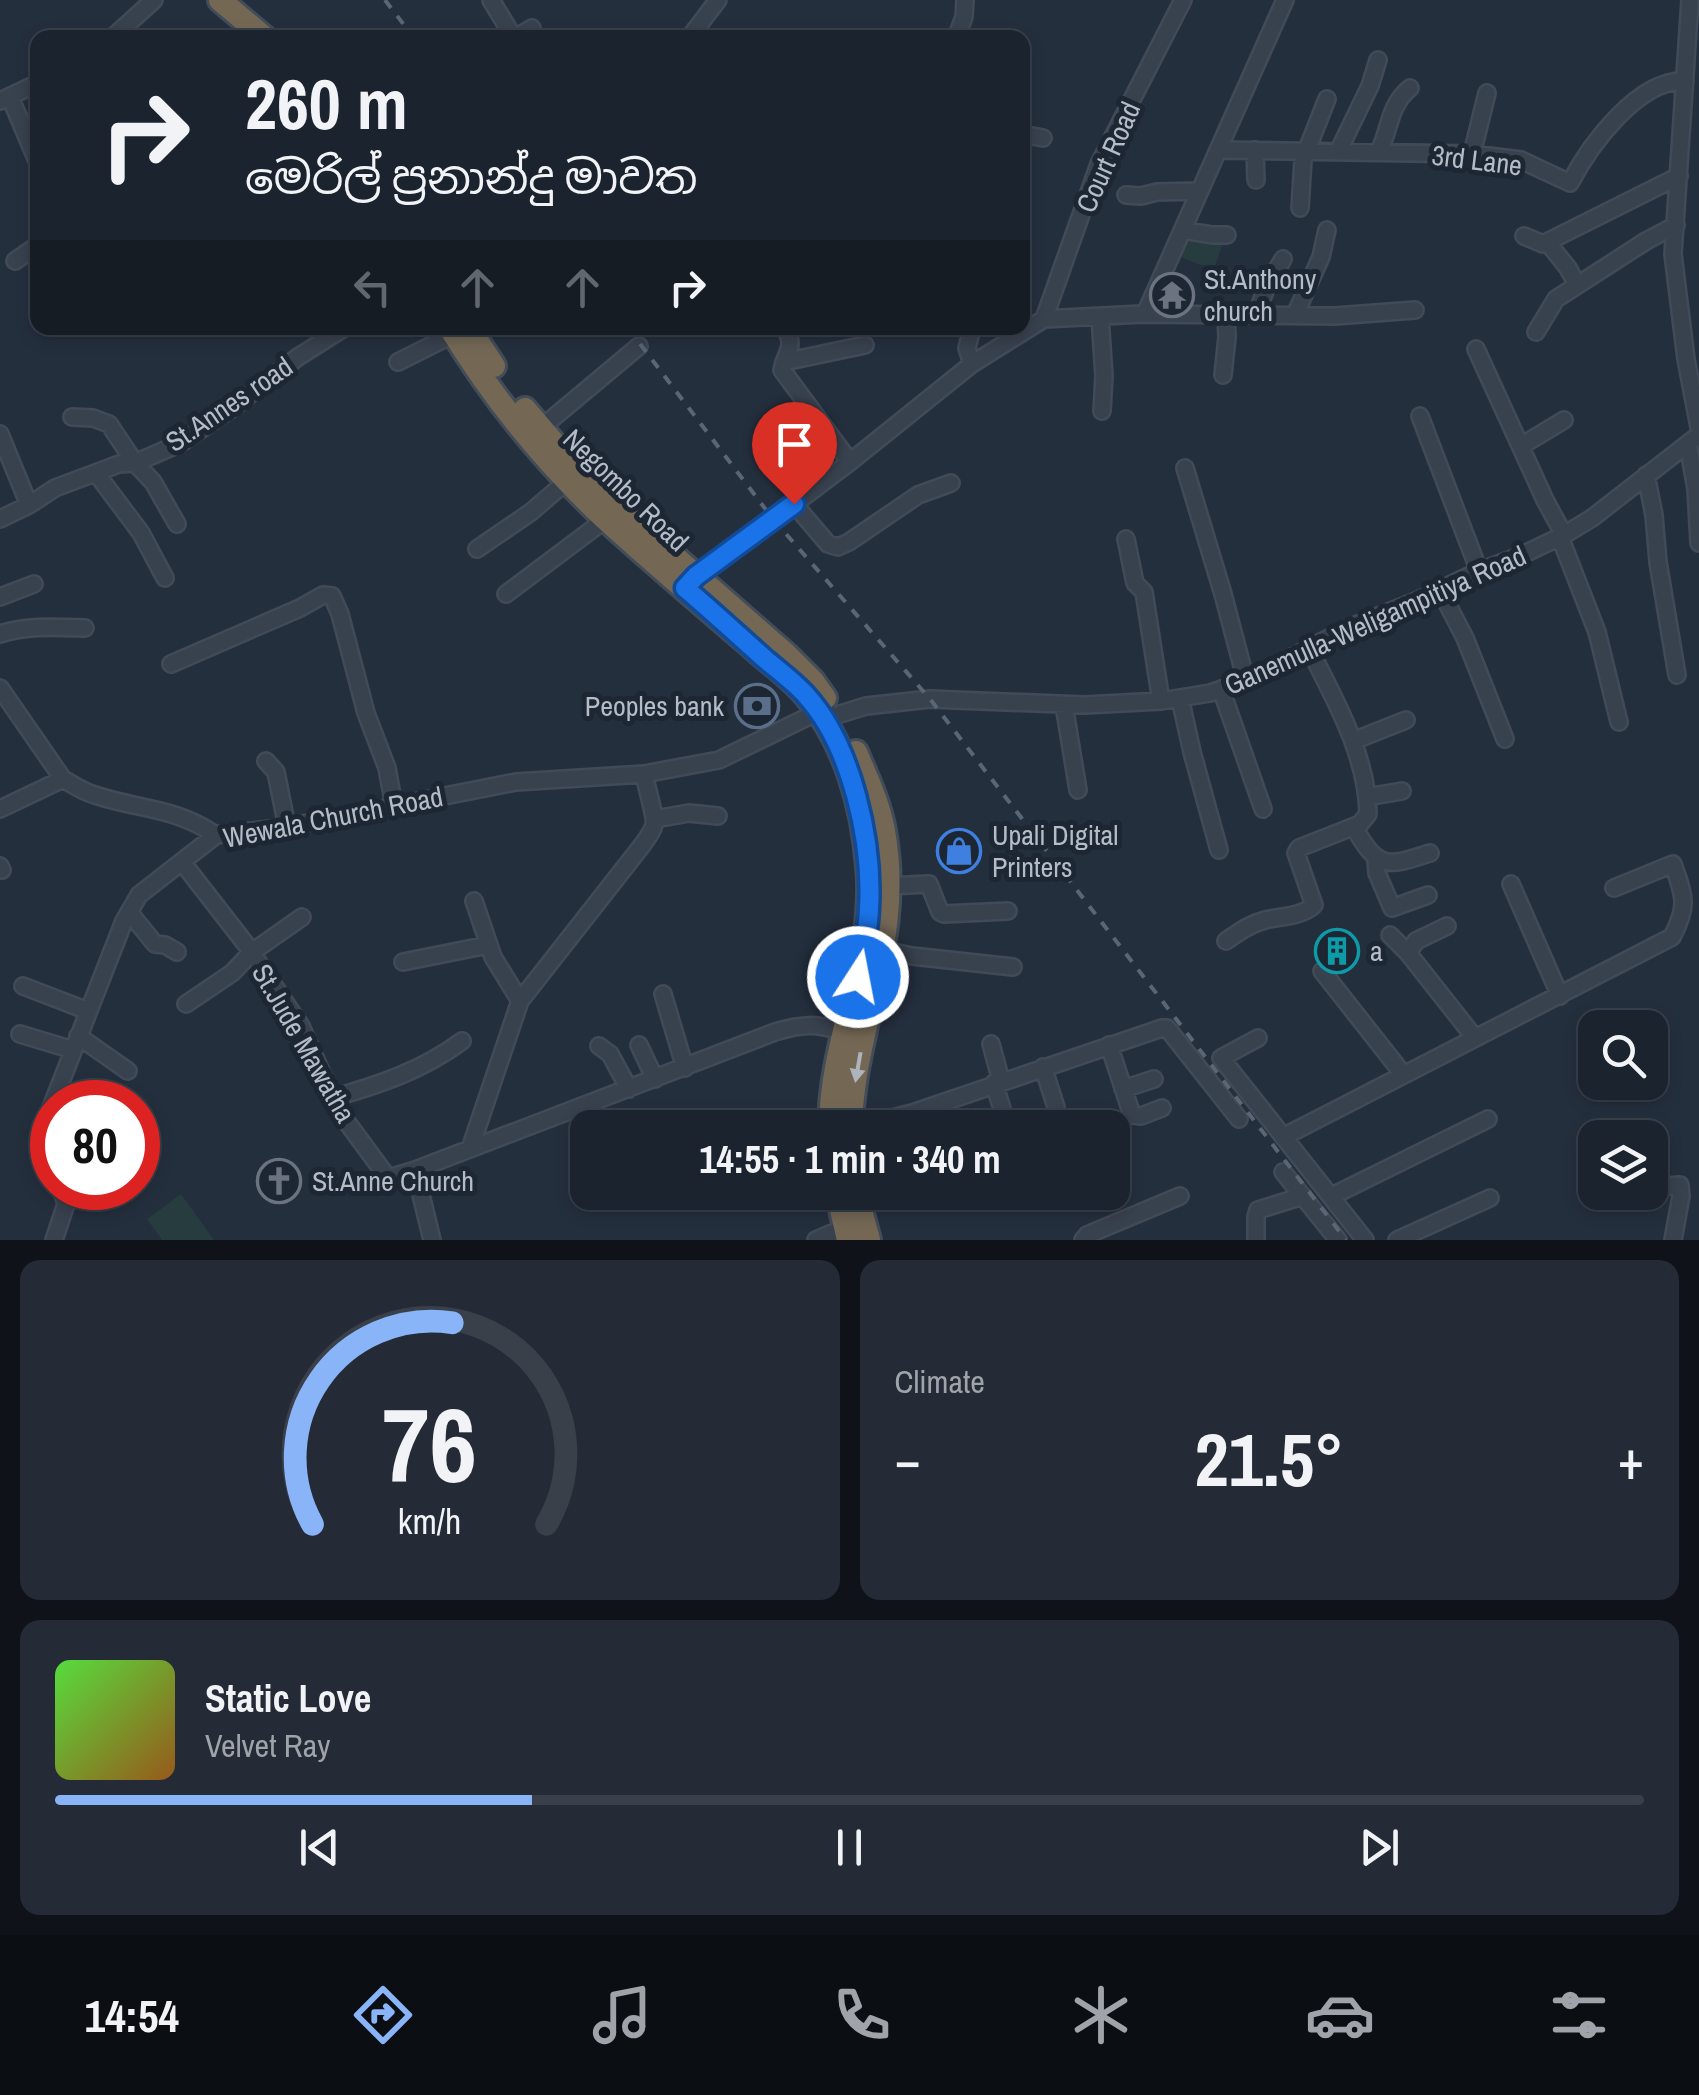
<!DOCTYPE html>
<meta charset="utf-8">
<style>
body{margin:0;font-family:"Archivo Narrow","Noto Sans Sinhala",sans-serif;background:#242b36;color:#f1f3f6;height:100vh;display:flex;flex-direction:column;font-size:38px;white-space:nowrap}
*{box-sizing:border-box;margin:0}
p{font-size:32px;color:#a0a4aa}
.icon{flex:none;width:55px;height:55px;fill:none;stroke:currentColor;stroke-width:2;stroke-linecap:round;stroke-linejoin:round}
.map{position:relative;height:1240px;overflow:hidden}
.side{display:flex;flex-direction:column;gap:20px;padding:20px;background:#0f1319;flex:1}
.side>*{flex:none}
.top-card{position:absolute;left:30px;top:30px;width:1000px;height:305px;border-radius:20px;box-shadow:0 5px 15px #0003,0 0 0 2px #39404a;background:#1b232e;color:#f1f3f6;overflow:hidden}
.buttons{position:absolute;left:1578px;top:1010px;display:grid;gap:20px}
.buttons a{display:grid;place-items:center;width:90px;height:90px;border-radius:20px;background:#1b232e;box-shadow:0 5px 15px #0003,0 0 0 2px #39404a;font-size:50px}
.speed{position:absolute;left:30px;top:1080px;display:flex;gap:20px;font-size:50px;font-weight:700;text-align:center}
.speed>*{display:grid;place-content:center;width:130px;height:130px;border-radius:50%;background:#1b232e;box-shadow:0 5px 15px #0003,0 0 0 2px #39404a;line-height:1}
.speed .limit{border:15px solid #d22;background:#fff;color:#111}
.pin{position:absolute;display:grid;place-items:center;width:85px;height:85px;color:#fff;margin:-102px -42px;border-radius:50% 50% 50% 0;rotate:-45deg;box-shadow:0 0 10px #0007}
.pin .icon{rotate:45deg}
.me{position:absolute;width:110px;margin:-55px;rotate:11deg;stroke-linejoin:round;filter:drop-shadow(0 0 8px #0008)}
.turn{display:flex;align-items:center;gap:35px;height:210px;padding:0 50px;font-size:45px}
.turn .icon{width:130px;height:130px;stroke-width:2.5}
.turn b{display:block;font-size:70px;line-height:85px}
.lanes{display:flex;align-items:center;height:95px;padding:0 50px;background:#0003;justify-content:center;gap:50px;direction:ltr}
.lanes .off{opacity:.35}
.big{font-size:75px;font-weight:700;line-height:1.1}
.side .widget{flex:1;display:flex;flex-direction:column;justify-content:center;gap:15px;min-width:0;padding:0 35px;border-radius:20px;background:#242b36}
.side .dial{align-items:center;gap:0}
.dial svg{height:260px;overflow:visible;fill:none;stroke:#39404a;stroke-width:7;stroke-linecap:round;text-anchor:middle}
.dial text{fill:#f1f3f6;stroke:none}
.song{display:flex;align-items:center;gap:30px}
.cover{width:120px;height:120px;border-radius:15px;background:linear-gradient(135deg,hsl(110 70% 55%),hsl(30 70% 35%))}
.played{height:10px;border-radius:5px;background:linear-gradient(90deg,#8ab4f8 30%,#39404a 30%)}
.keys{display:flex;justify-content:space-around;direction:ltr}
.heat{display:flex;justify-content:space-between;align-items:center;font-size:55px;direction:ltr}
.side .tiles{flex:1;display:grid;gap:20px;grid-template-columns:1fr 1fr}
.widget:last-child{grid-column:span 2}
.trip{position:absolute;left:570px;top:1110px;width:560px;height:100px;border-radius:20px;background:#1b232e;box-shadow:0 5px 15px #0003,0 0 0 2px #39404a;font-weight:700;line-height:100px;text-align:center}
.tab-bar{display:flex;height:160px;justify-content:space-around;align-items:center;background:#0b0e12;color:#a0a4aa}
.tab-bar .icon{width:70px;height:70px}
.tab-bar .on{color:#8ab4f8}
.tab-bar b{font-size:45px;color:#f1f3f6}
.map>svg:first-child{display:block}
</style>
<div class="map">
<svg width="1699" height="1240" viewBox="0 0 1699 1240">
<rect width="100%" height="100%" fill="#242f3e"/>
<path fill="#263c3f" d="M1184 233 1219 242 1222 246 1215 266 1200 265 1174 254Z
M181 1194 214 1240H162L147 1219Z"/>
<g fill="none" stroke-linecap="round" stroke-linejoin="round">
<defs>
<path id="minor" d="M491 0 514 38
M1690 0 1673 254 1686 359 1699 427
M112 38 154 0
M515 38 532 28
M689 38 718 0
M956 38 964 17 965 0
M10 97 38 163
M0 101 38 83
M1022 134 1043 138
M1218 150 1472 154 1521 160 1570 183C1590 145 1638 79 1685 81
M1255 150 1256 180
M1338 152 1370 86 1378 60
M1379 152C1390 129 1389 105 1410 88
M1472 154 1487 93
M1126 195 1141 196 1157 192 1200 191
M1300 208 1303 160 1327 99
M1183 230 1212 235H1227
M1524 236 1543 244 1679 176
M1547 242 1568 268 1577 285
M15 261 38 245
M1145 314 1285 0
M1258 315C1261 293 1273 277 1283 259
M1295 315 1321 257 1327 230
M1100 317 1104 376 1102 411
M1044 319 1099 164 1183 0
M785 328C796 347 786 351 782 370L850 462
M972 328 967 348 972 364
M1536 332 1556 299 1646 241 1676 225
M1476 349 1545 500 1564 535
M398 362 454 334
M784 362 865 345
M1223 375 1227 337 1226 314
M1420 416 1479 571
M72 417 93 418 109 424 135 463 153 482 177 524
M541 428 639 346
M0 434 29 505
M1688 444 1696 489 1699 543
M1521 446 1564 420
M1185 468 1223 594 1246 681
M96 473 141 533 165 578
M1646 475 1654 515 1658 562 1677 675
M794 504 828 544 838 547 849 542 918 495 951 483
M0 519 29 505 55 488 119 464 135 463 181 443 234 407 298 357 344 328
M1560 537 1597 632 1619 722
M1126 539 1135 583 1144 592 1161 701
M477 549 531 512 567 481
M692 581 850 462 972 364 1044 319 1142 314 1335 316 1415 310
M1440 590 1465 638 1505 739
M506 594 606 519
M0 597 34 584
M0 634C27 625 56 627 85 628
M171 664 300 608 323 595 332 596 340 614 366 713 387 768 394 806
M0 688 63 779
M1221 689 1263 809
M1180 698 1192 752 1219 850
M1064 705 1078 790
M824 721 837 715 866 706 930 699 1085 705 1161 701 1210 693 1246 681 1348 628 1416 601 1479 571 1522 555 1564 535 1592 518 1699 435
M1353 741 1406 720
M266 761 276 772 287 827
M1367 797 1402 791
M0 809 63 779C72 784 82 791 92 794 138 810 172 806 216 835
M655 819 689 813 718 816
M1354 827C1378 870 1387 867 1430 853
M1376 860 1377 873 1392 908 1428 895
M182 862 248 947 301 1026 338 1110 388 1178 415 1170 775 1032C802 1024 816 1023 843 1032
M0 866 2 870
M1511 884 1560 996
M889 886 929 884 940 912 944 914 1008 911
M474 901 493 957 520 1001
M129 912 155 944 165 945 177 952
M1390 935 1408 953 1475 1038
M1226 941C1239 932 1250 924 1265 920 1281 916 1301 917 1314 905L1296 853 1299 848 1360 824 1368 814C1367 755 1335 700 1309 648
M884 950 912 956 1013 967
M1408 953 1416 941 1447 926
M403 962 488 945
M1322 971 1403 1074
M23 986 88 1011
M663 994 685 1068
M186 1004 232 973 252 952 302 917
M20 1034 73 1050
M78 1036 128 1071
M1258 1038 1221 1058 1365 1240
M991 1044 1001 1081
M639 1045 655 1079
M1109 1045 1132 1115 1141 1116 1162 1108
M599 1046 610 1054 629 1089
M1043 1067 1056 1107
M994 1083 1008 1128
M1123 1089 1154 1079
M332 1098C379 1085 423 1070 462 1041
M853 1128 912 1113 1162 1028H1167L1239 1119
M1283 1137 1672 937C1689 905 1684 896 1673 864L1614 888
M470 1149 520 1001 640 848C645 841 652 833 654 825 656 818 646 785 644 774
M52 1161 47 1127 50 1110 124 921 139 895 216 835 287 827 516 782 644 774 719 760 826 708
M415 1170 432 1240
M1283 1172 1338 1240
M1667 1186 1680 1185 1681 1196 1673 1240
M1332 1196 1488 1119
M54 1240 66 1204 61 1188
M816 1240 844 1228
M1083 1240 1087 1235 1180 1196
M1256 1240V1217L1258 1210 1303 1196
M1397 1240 1490 1198"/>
<path id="highway" d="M220 0 265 38
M450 328C492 397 544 461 602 516 650 560 702 604 751 646 769 663 792 678 807 697 846 743 863 807 868 866 877 956 830 1038 830 1128
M469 328 494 366
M525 409 566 457 596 488 787 655 813 681 825 698
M850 1128C852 1105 854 1081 859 1059 874 979 899 915 884 831 879 803 867 778 856 752
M837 1192 848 1240
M856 1192 869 1240"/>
</defs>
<use href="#minor" stroke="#414a57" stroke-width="20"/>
<use href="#highway" stroke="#434c59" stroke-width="28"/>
<use href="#minor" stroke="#38414e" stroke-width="15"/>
<use href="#highway" stroke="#746855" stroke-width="22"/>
<path stroke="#5a6575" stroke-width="4" stroke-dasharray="10 10" stroke-linecap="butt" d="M385 0 414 38
M628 328 773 519 930 699 1346 1240"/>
</g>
<defs><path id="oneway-solid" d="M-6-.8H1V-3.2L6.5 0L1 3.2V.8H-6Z" transform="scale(2.5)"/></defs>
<use fill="#aeb4bd" href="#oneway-solid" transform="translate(858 1067) rotate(100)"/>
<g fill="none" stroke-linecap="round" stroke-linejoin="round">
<defs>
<path id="route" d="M794 504 696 576 685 588C712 611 738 635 765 659 778 670 793 681 805 694 852 745 873 842 869 909 868 932 863 955 858 977"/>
</defs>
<use href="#route" stroke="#114b97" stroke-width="25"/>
<use href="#route" stroke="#1a73e8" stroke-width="18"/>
</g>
<defs>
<symbol id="temple-ring" viewBox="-11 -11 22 22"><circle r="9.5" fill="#1d2633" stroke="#6b7280" stroke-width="1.5"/><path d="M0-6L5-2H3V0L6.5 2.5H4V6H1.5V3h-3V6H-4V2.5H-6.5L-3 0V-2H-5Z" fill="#6b7280"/></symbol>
<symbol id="bank-ring" viewBox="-11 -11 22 22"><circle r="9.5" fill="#1d2633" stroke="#5c6f8a" stroke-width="1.5"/><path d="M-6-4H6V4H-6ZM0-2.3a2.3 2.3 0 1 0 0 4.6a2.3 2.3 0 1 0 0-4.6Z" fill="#5c6f8a"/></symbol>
<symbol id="shop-ring" viewBox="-11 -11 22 22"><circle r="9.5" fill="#1d2633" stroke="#3f7fe0" stroke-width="1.5"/><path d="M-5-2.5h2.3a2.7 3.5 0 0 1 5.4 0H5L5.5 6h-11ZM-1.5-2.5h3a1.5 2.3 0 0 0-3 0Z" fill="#3f7fe0"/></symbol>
<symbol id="building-ring" viewBox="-11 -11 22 22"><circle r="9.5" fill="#1d2633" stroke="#0f9aa8" stroke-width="1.5"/><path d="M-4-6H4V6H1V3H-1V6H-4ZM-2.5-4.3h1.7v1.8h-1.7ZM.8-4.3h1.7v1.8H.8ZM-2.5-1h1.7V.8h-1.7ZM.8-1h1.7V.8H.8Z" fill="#0f9aa8"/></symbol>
<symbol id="church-ring" viewBox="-11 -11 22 22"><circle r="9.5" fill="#1d2633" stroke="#6b7280" stroke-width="1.5"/><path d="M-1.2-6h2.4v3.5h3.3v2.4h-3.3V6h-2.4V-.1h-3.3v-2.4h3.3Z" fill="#6b7280"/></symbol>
</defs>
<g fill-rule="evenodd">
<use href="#temple-ring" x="1147" y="270" width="50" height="50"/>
<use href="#bank-ring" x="732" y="681" width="50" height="50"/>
<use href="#shop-ring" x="934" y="826" width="50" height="50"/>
<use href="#building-ring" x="1312" y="926" width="50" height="50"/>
<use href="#church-ring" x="254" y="1156" width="50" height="50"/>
</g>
<g text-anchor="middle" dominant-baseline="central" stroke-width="10" stroke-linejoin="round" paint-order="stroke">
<g font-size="28" fill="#b4bcc9" stroke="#1d2633">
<text transform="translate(1108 157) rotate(-66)">Court Road</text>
<text transform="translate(1477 160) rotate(7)">3rd Lane</text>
<text transform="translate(229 404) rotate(-34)">St.Annes road</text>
<text transform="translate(626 490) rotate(44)">Negombo Road</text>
<text transform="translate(1375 620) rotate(-24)">Ganemulla-Weligampitiya Road</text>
<text transform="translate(333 817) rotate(-11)">Wewala Church Road</text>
<text transform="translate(304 1043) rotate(60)">St.Jude Mawatha</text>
</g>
<g font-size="28" fill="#b4bcc9" stroke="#1d2633" text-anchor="start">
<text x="1204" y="279">St.Anthony<tspan x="1204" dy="32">church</tspan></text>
<text x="724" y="706" text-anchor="end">Peoples bank</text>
<text x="992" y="835">Upali Digital<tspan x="992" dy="32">Printers</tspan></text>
<text x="1370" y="951">a</text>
<text x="312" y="1181">St.Anne Church</text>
</g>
</g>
</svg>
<div class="buttons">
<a><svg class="icon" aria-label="search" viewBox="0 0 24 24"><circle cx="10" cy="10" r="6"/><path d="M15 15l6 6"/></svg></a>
<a><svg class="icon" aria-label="layers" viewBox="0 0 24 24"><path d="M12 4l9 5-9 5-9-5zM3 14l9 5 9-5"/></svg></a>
</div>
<div class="speed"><div class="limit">80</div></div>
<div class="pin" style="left:794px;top:504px;background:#d93025"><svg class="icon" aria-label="arrive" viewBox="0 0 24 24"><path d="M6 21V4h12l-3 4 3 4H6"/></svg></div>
<svg class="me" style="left:858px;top:977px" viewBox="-20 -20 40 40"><circle r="17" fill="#1a73e8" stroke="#fff" stroke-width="3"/><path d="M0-11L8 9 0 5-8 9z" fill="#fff"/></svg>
<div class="trip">14:55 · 1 min · 340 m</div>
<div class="top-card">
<div class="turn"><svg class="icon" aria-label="right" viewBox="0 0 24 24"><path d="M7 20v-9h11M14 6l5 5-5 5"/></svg><div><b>260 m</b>මෙරිල් ප්‍රනාන්දු මාවත</div></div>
<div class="lanes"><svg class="icon off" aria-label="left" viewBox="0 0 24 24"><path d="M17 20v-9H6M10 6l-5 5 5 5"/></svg><svg class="icon off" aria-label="ahead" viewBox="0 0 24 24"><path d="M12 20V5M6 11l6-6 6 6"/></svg><svg class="icon off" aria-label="ahead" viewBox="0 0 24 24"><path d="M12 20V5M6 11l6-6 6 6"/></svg><svg class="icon" aria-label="right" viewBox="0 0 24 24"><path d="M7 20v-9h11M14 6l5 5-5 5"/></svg></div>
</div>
</div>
<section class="side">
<div class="tiles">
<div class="widget dial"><svg viewBox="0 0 100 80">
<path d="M14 69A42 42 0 1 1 86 69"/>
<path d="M14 69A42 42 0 0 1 57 7" stroke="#8ab4f8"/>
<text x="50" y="56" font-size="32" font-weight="700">76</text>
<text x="50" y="72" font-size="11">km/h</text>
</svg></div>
<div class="widget"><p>Climate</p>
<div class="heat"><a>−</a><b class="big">21.5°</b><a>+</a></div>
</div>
<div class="widget">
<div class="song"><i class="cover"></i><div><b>Static Love</b><p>Velvet Ray</p></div></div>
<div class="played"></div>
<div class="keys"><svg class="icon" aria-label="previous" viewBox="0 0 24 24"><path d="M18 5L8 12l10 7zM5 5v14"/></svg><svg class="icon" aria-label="pause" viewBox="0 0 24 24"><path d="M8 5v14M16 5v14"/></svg><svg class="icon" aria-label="next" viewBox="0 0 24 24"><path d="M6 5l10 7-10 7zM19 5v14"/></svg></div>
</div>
</div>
</section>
<nav class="tab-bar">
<b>14:54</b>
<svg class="icon on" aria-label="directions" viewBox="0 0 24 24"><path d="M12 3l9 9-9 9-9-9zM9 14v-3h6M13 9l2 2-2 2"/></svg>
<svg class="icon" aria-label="music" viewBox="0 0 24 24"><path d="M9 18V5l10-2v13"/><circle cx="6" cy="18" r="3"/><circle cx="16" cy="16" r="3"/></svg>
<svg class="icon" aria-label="phone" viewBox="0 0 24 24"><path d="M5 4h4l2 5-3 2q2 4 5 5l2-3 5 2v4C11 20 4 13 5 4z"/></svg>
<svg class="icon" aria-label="climate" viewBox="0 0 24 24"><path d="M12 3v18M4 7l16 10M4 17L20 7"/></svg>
<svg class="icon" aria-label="car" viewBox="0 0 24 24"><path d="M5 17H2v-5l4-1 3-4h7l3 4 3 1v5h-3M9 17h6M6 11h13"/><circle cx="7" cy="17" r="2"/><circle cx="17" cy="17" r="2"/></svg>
<svg class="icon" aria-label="filters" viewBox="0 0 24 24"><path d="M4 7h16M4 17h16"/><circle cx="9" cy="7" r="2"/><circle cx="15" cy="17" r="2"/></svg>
</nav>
